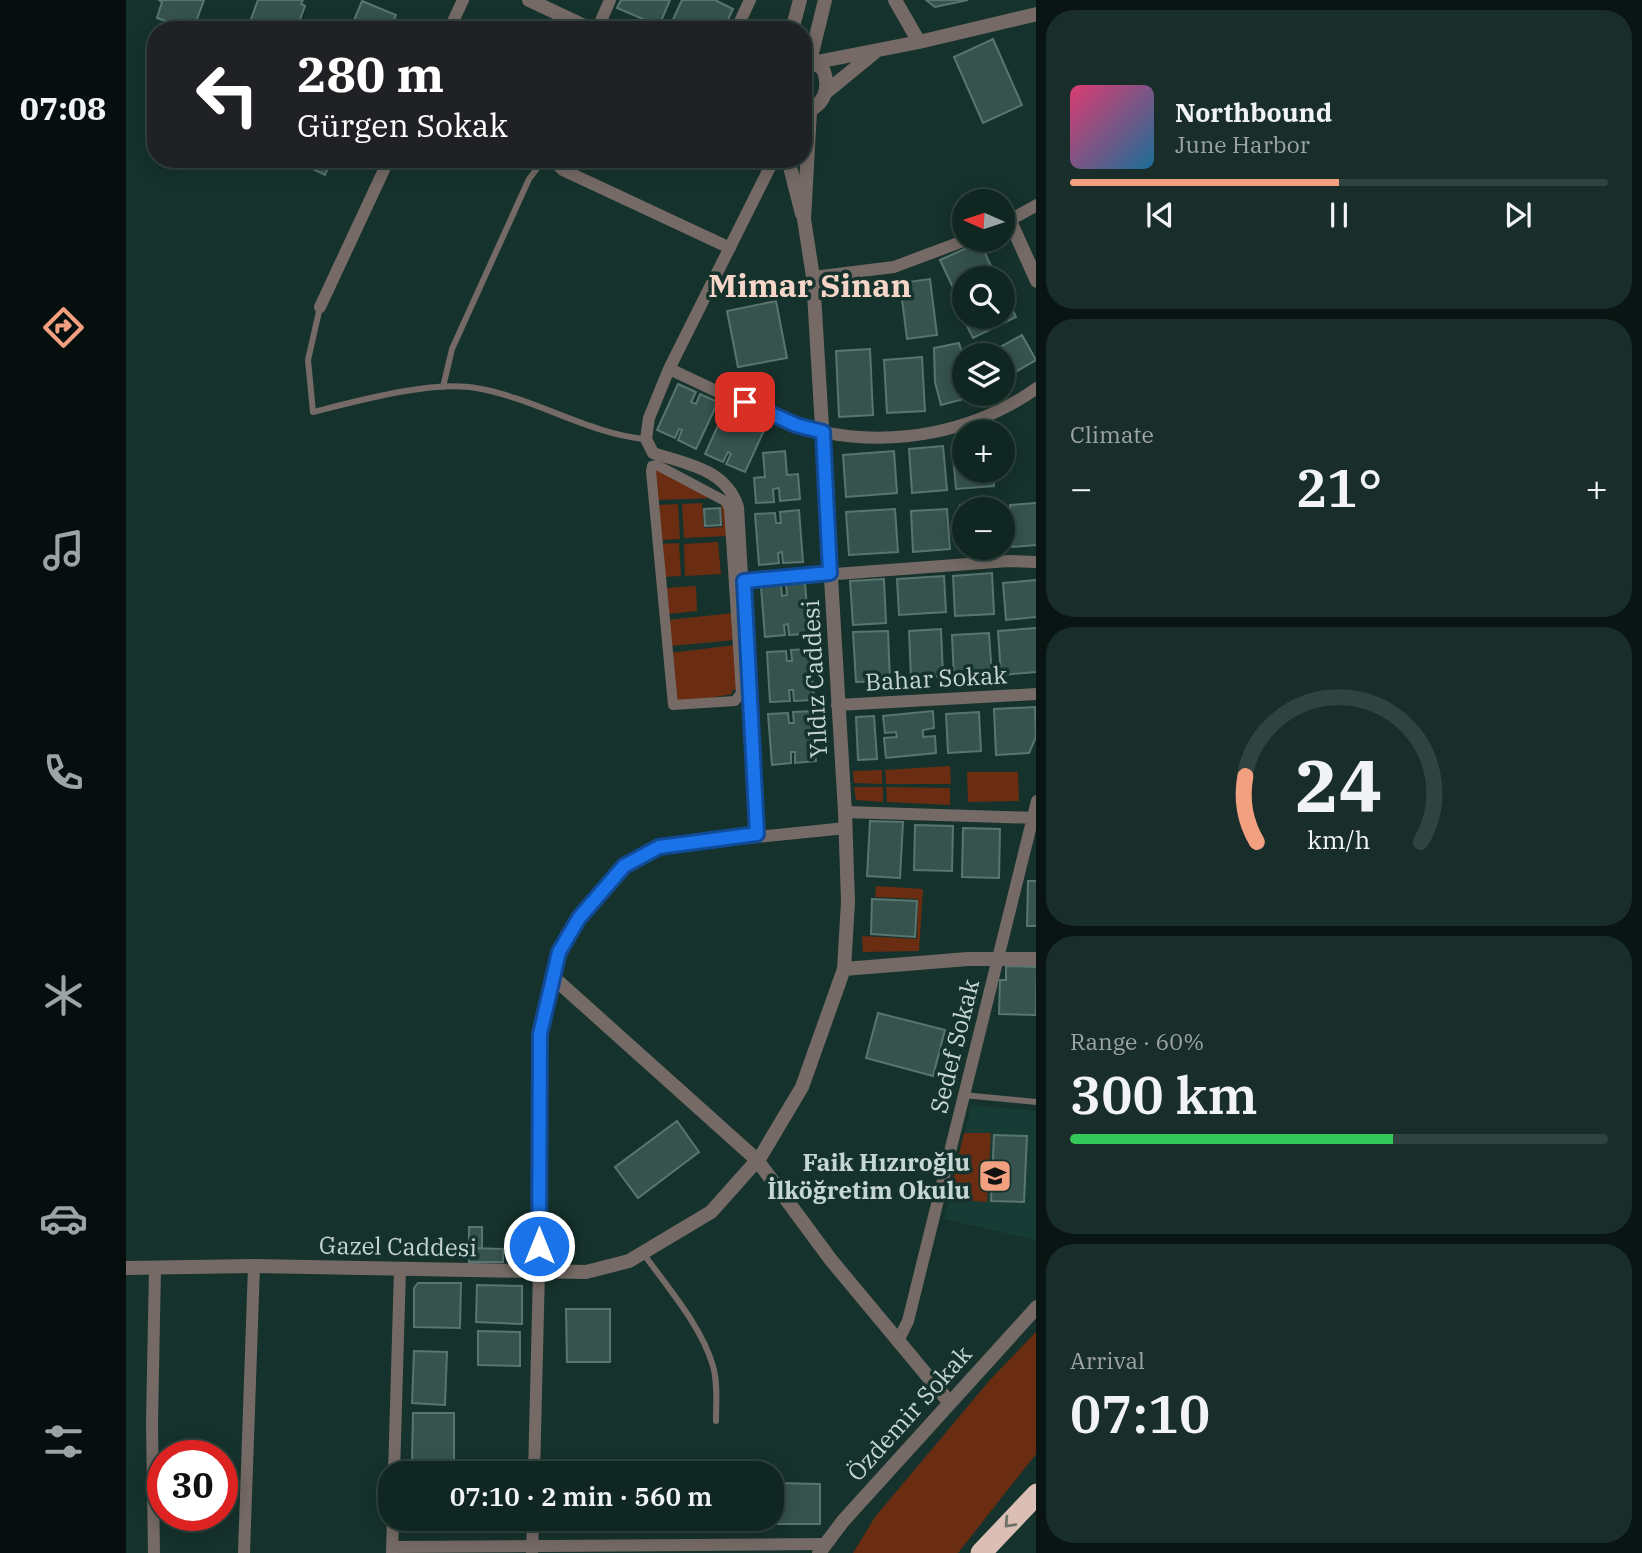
<!DOCTYPE html>
<meta charset="utf-8">
<style>
body{margin:0;font-family:"IBM Plex Serif",serif;background:#192e2a;color:#f1f3f6;height:100vh;display:flex;flex-direction:column;font-size:26px;white-space:nowrap}
*{box-sizing:border-box;margin:0}
p{font-size:23px;color:#9ca5a5}
.icon{flex:none;width:38px;height:38px;fill:none;stroke:currentColor;stroke-width:2;stroke-linecap:round;stroke-linejoin:round}
.map{position:relative;flex:1;overflow:hidden}
.sheet{display:flex;flex-direction:column;gap:10px;padding:10px;background:#091512;width:606px}
.sheet>*{flex:none}
.hud{position:absolute;left:21px;top:21px;width:665px;height:147px;border-radius:28px;box-shadow:0 4px 18px #0003,0 0 0 2px #30433f;background:#202124;color:#fff;overflow:hidden}
.needle{width:46px;rotate:273deg}
.fabs{position:absolute;left:826px;top:189px;display:grid;gap:14px}
.fabs a{display:grid;place-items:center;width:63px;height:63px;border-radius:50%;background:#102621;box-shadow:0 4px 18px #0003,0 0 0 2px #30433f;font-size:35px}
.speed{position:absolute;left:21px;top:1440px;display:flex;gap:14px;font-size:35px;font-weight:700;text-align:center}
.speed>*{display:grid;place-content:center;width:91px;height:91px;border-radius:50%;background:#102621;box-shadow:0 4px 18px #0003,0 0 0 2px #30433f;line-height:1}
.speed .limit{border:10px solid #d22;background:#fff;color:#111}
.pin{position:absolute;display:grid;place-items:center;width:60px;height:60px;color:#fff;margin:-30px;border-radius:14px;box-shadow:0 4px 10px #0006}
.me{position:absolute;width:77px;margin:-38px;rotate:0deg;stroke-linejoin:round;filter:drop-shadow(0 0 5px #0008)}
.turn{display:flex;align-items:center;gap:24px;height:147px;padding:0 35px;font-size:32px}
.turn .icon{width:91px;height:91px;stroke-width:2.5}
.turn b{display:block;font-size:49px;line-height:60px}
.big{font-size:52px;font-weight:600;line-height:1.1}
.sheet .widget{flex:1;display:flex;flex-direction:column;justify-content:center;gap:10px;min-width:0;padding:0 24px;border-radius:28px;background:#192e2a}
.sheet .dial{align-items:center;gap:0}
.dial svg{height:182px;overflow:visible;fill:none;stroke:#30433f;stroke-width:7;stroke-linecap:round;text-anchor:middle}
.dial text{fill:#f1f3f6;stroke:none}
.song{display:flex;align-items:center;gap:21px}
.cover{width:84px;height:84px;border-radius:10px;background:linear-gradient(135deg,hsl(340 70% 55%),hsl(200 70% 35%))}
.played{height:7px;border-radius:4px;background:linear-gradient(90deg,#f2a07f 50%,#30433f 50%)}
.keys{display:flex;justify-content:space-around;direction:ltr}
.heat{display:flex;justify-content:space-between;align-items:center;font-size:38px;direction:ltr}
.charge{height:10px;border-radius:5px;background:linear-gradient(90deg,#34c759 60%,#30433f 0)}
.trip{position:absolute;left:252px;top:1461px;width:406px;height:70px;border-radius:28px;background:#102621;box-shadow:0 4px 18px #0003,0 0 0 2px #30433f;font-weight:600;line-height:70px;text-align:center}
main{display:flex;flex:1;min-height:0}
.dock{display:flex;flex-direction:column;width:126px;justify-content:space-around;align-items:center;background:#060f0d;color:#9ca5a5}
.dock .icon{width:49px;height:49px}
.dock .active{color:#f2a07f}
.dock b{font-size:32px;color:#f1f3f6}
.map>svg:first-child{display:block}
</style>
<main>
<nav class="dock">
<b>07:08</b>
<svg class="icon active" aria-label="directions" viewBox="0 0 24 24"><path d="M12 3l9 9-9 9-9-9zM9 14v-3h6M13 9l2 2-2 2"/></svg>
<svg class="icon" aria-label="music" viewBox="0 0 24 24"><path d="M9 18V5l10-2v13"/><circle cx="6" cy="18" r="3"/><circle cx="16" cy="16" r="3"/></svg>
<svg class="icon" aria-label="phone" viewBox="0 0 24 24"><path d="M5 4h4l2 5-3 2q2 4 5 5l2-3 5 2v4C11 20 4 13 5 4z"/></svg>
<svg class="icon" aria-label="climate" viewBox="0 0 24 24"><path d="M12 3v18M4 7l16 10M4 17L20 7"/></svg>
<svg class="icon" aria-label="car" viewBox="0 0 24 24"><path d="M5 17H2v-5l4-1 3-4h7l3 4 3 1v5h-3M9 17h6M6 11h13"/><circle cx="7" cy="17" r="2"/><circle cx="17" cy="17" r="2"/></svg>
<svg class="icon" aria-label="filters" viewBox="0 0 24 24"><path d="M4 7h16M4 17h16"/><circle cx="9" cy="7" r="2"/><circle cx="15" cy="17" r="2"/></svg>
</nav>
<div class="map">
<svg width="911" height="1553" viewBox="0 0 911 1553">
<rect width="100%" height="100%" fill="#16322c"/>
<path fill="#163c35" d="M845 1105 910 1111V1240L818 1219Z"/>
<path fill="#6a2d12" d="M528 469 588 498 531 500Z
M576 503 578 528 597 527 595 506 599 507 603 536 558 538 556 504Z
M552 504 554 539 534 540 530 505Z
M592 542 595 574 559 576 558 544Z
M553 543 555 576 538 577 534 544Z
M570 586 571 611 542 614 538 588Z
M607 613 609 640 545 646 542 620Z
M609 645 612 690H606V694L550 704 544 653Z
M824 766 825 784H760L759 770Z
M756 770V784L728 783 727 771Z
M841 772H892L893 801 842 802Z
M728 787H757V802L730 800Z
M760 787 824 788V805L761 802Z
M750 886 797 889 793 951 737 952 736 936 791 939 792 899 749 897Z
M838 1133H865L861 1202 822 1199Z
M910 1332V1454L832 1553H727L749 1517 863 1381Z"/>
<path fill="#36534d" stroke="#58766f" stroke-width="2" d="M78 0 67 30 31 18 36 2 33 0Z
M132 0H177L175 4 179 6 170 30H121Z
M495 0H544L533 26 491 8Z
M556 0H589L607 9 597 30H542Z
M800 0H842L809 7Z
M236 1 270 15 264 30H224Z
M867 39 896 105 857 123 828 57Z
M166 159H206L199 175Z
M854 242 870 277 838 278V292L831 296 814 260Z
M804 279 811 335 781 339 774 283Z
M877 290 890 317 847 338 832 308 838 305V317H877Z
M650 301 661 358 612 367 601 311Z
M896 335 910 360 877 379V355H860Z
M833 343 838 360V394L849 396 815 405 809 382 808 348Z
M744 349 747 415 713 417 710 351Z
M796 357 799 411 761 413 758 360Z
M552 384 570 392 565 402 570 404 574 394 592 402 570 449 552 440 556 430 553 429 549 438 531 430Z
M600 408 619 416 614 426 619 428 623 418 640 426 619 472 600 464 605 454 602 452 597 462 579 454Z
M838 443V471H867L868 486 830 489 826 444Z
M817 446 821 490 786 493 783 449Z
M659 451 661 475 672 474 674 499 654 501 653 488 647 489 648 502 630 503 628 478 639 477 637 453Z
M768 451 771 493 720 497 717 455Z
M865 502 866 509H838V548H852L837 549 834 505Z
M911 503V545L886 547 884 505Z
M594 508 595 525 579 526 578 509Z
M769 509 772 552 723 555 720 512Z
M821 509 824 549 787 552 785 511Z
M673 510 677 562 657 563 656 552 652 553 653 563 633 565 629 514 649 513 650 523H655L654 512Z
M866 573 868 614 829 616 827 576Z
M818 576 820 612 773 615 771 579Z
M758 579 760 623 727 625 724 581Z
M911 580V617L880 620 877 583Z
M679 583 683 634 663 635 662 624 658 625 659 635 639 637 635 587 655 585 656 596 661 595 660 584Z
M911 628V672L875 675 872 631Z
M815 629 817 676 785 678 783 631Z
M762 631 764 681 730 682 727 632Z
M863 633 866 676 828 678 826 635Z
M684 649 688 700 668 701 667 690H663L664 701 644 702 641 652 660 651 661 661H666L665 650Z
M909 707 910 737 903 753 870 755 868 709Z
M686 711 690 761 669 763V752H665V763L646 765 642 714 662 713 663 723H668L667 712Z
M807 711 808 728 797 730V737L809 736 810 753 760 758 758 738 771 737 770 732 759 733 757 716Z
M853 712 855 751 822 753 820 714Z
M748 716 751 759 732 760 730 717Z
M744 821 777 822 774 878 741 876Z
M789 825 827 826 826 871 788 870Z
M837 828 874 829 873 878 836 877Z
M902 881H911V926H901Z
M746 899 791 901 789 937 745 934Z
M880 966 911 967 910 1015 873 1014 874 980H880Z
M752 1013 819 1030 807 1076 740 1058Z
M551 1121 573 1152 512 1198 489 1167Z
M868 1135 901 1136 898 1202 865 1201Z
M343 1227H356V1248H343Z
M343 1248 377 1249V1262H343Z
M292 1283H335L334 1328 288 1327V1288Z
M351 1285 396 1286V1324L350 1322Z
M440 1309H484V1362H441Z
M352 1331 394 1332V1366L352 1365Z
M288 1351 321 1352 319 1405 286 1403Z
M287 1413H328V1462L286 1461Z
M343 1465H393V1474H343Z
M653 1483 694 1484V1524H652Z
M285 1519H329V1523H285Z
M343 1519H393V1526H343Z
M606 1519H637V1524L606 1523Z"/>
<g fill="none" stroke-linecap="round" stroke-linejoin="round">
<path stroke="#756a65" stroke-width="6" d="M194 307 182 360 187 412C231 401 307 380 350 388 409 398 460 433 519 439
M317 387 326 349 403 179 413 166 425 160
M837 1095 911 1102
M517 1253C541 1287 575 1325 587 1366 592 1383 590 1403 590 1421"/>
<path stroke="#756a65" stroke-width="10" d="M531 465 599 501 603 508 615 693 609 701 547 705 525 471 526 466Z"/>
<path stroke="#756a65" stroke-width="12" d="M323 30 337 0
M471 30 484 0
M610 30 624 0
M425 159 437 170 604 248
M877 224 911 205
M687 277 768 267 840 240
M194 307 263 159
M543 369C589 389 648 423 696 432 770 447 849 432 911 388
M618 581 882 561 911 562
M711 705 911 694
M719 812 911 818
M631 834 612 507C600 469 560 464 527 453L520 439 523 418 543 369 648 159
M772 1341 782 1321 911 801
M268 1474 274 1269
M408 1474 413 1271V1044L433 952 453 918 498 866 533 847 720 828
M267 1547 698 1544
M28 1553 26 1424 29 1267
M118 1553 128 1266
M266 1553 267 1519
M406 1553 407 1519"/>
<path stroke="#756a65" stroke-width="14" d="M403 0 467 30
M769 0 793 42
M666 30 674 0
M677 55 697 69C705 89 698 106 677 113
M685 57 699 0
M691 62 793 42 911 14
M699 93 749 52
M662 159 676 214
M884 221 911 281
M718 969 842 959H911
M428 978 631 1160 705 1260 824 1403
M0 1268 128 1266 460 1272 503 1261 585 1212 635 1156 676 1087 718 969 722 902 719 812 687 277 678 219 684 111
M693 1553 717 1521 911 1307"/>
<path stroke="#dbbfb4" stroke-width="21" d="M855 1553 911 1494"/>
</g>
<defs><path id="oneway-chevron" d="M-2-3.5L2.5 0L-2 3.5" fill="none" stroke-width="1.6" stroke-linecap="round" stroke-linejoin="round" transform="scale(1.75)"/></defs>
<use stroke="#6f7169" href="#oneway-chevron" transform="translate(883 1523) rotate(133)"/>
<g fill="none" stroke-linecap="round" stroke-linejoin="round">
<defs>
<path id="route" d="M413 1246 414 1034 433 952 453 918 498 866 533 847 631 834 618 581 704 573 697 432 670 425 619 402"/>
</defs>
<use href="#route" stroke="#114b97" stroke-width="18"/>
<use href="#route" stroke="#1a73e8" stroke-width="12"/>
</g>
<defs>
<symbol id="school-square" viewBox="-11 -11 22 22"><rect x="-9" y="-9" width="18" height="18" rx="4" fill="#f2a07f" stroke="#16322c"/><path d="M0-5L7-2L0 1L-7-2ZM-4 1L0 2.5L4 1V4Q0 6-4 4Z" fill="#111"/></symbol>
</defs>
<g fill-rule="evenodd">
<use href="#school-square" x="850" y="1157" width="38" height="38"/>
</g>
<g text-anchor="middle" dominant-baseline="central" stroke-width="7" stroke-linejoin="round" paint-order="stroke">
<g font-size="24" fill="#c6d6d2" stroke="#16322c">
<text transform="translate(810 678) rotate(-3)">Bahar Sokak</text>
<text transform="translate(688 679) rotate(-93)">Yıldız Caddesi</text>
<text transform="translate(828 1046) rotate(-76)">Sedef Sokak</text>
<text transform="translate(272 1246) rotate(1)">Gazel Caddesi</text>
<text transform="translate(783 1413) rotate(-48)">Özdemir Sokak</text>
</g>
<g font-size="24" font-weight="bold" fill="#c6d6d2" stroke="#16322c" text-anchor="end">
<text x="844" y="1162">Faik Hızıroğlu<tspan x="844" dy="28">İlköğretim Okulu</tspan></text>
</g>
<g font-size="32" font-weight="bold" fill="#f7d6ca" stroke="#16322c">
<text x="684" y="285">Mimar Sinan</text>
</g>
</g>
</svg>
<div class="fabs">
<a><svg class="needle" viewBox="-14 -14 28 28"><path d="M0-13l5 13h-10z" fill="#e53935"/><path d="M0 13l5-13h-10z" fill="#9ca5a5"/></svg></a>
<a><svg class="icon" aria-label="search" viewBox="0 0 24 24"><circle cx="10" cy="10" r="6"/><path d="M15 15l6 6"/></svg></a>
<a><svg class="icon" aria-label="layers" viewBox="0 0 24 24"><path d="M12 4l9 5-9 5-9-5zM3 14l9 5 9-5"/></svg></a>
<a>+</a>
<a>−</a>
</div>
<div class="speed"><div class="limit">30</div></div>
<div class="pin" style="left:619px;top:402px;background:#d93025"><svg class="icon" aria-label="arrive" viewBox="0 0 24 24"><path d="M6 21V4h12l-3 4 3 4H6"/></svg></div>
<svg class="me" style="left:413px;top:1246px" viewBox="-20 -20 40 40"><circle r="17" fill="#1a73e8" stroke="#fff" stroke-width="3"/><path d="M0-11L8 9 0 5-8 9z" fill="#fff"/></svg>
<div class="trip">07:10 · 2 min · 560 m</div>
<div class="hud">
<div class="turn"><svg class="icon" aria-label="left" viewBox="0 0 24 24"><path d="M17 20v-9H6M10 6l-5 5 5 5"/></svg><div><b>280 m</b>Gürgen Sokak</div></div>
</div>
</div>
<section class="sheet">
<div class="widget">
<div class="song"><i class="cover"></i><div><b>Northbound</b><p>June Harbor</p></div></div>
<div class="played"></div>
<div class="keys"><svg class="icon" aria-label="previous" viewBox="0 0 24 24"><path d="M18 5L8 12l10 7zM5 5v14"/></svg><svg class="icon" aria-label="pause" viewBox="0 0 24 24"><path d="M8 5v14M16 5v14"/></svg><svg class="icon" aria-label="next" viewBox="0 0 24 24"><path d="M6 5l10 7-10 7zM19 5v14"/></svg></div>
</div>
<div class="widget"><p>Climate</p>
<div class="heat"><a>−</a><b class="big">21°</b><a>+</a></div>
</div>
<div class="widget dial"><svg viewBox="0 0 100 80">
<path d="M14 69A42 42 0 1 1 86 69"/>
<path d="M14 69A42 42 0 0 1 9 40" stroke="#f2a07f"/>
<text x="50" y="56" font-size="32" font-weight="700">24</text>
<text x="50" y="72" font-size="11">km/h</text>
</svg></div>
<div class="widget"><p>Range · 60%</p><b class="big">300 km</b><div class="charge"></div></div>
<div class="widget"><p>Arrival</p><b class="big">07:10</b></div>
</section>
</main>
